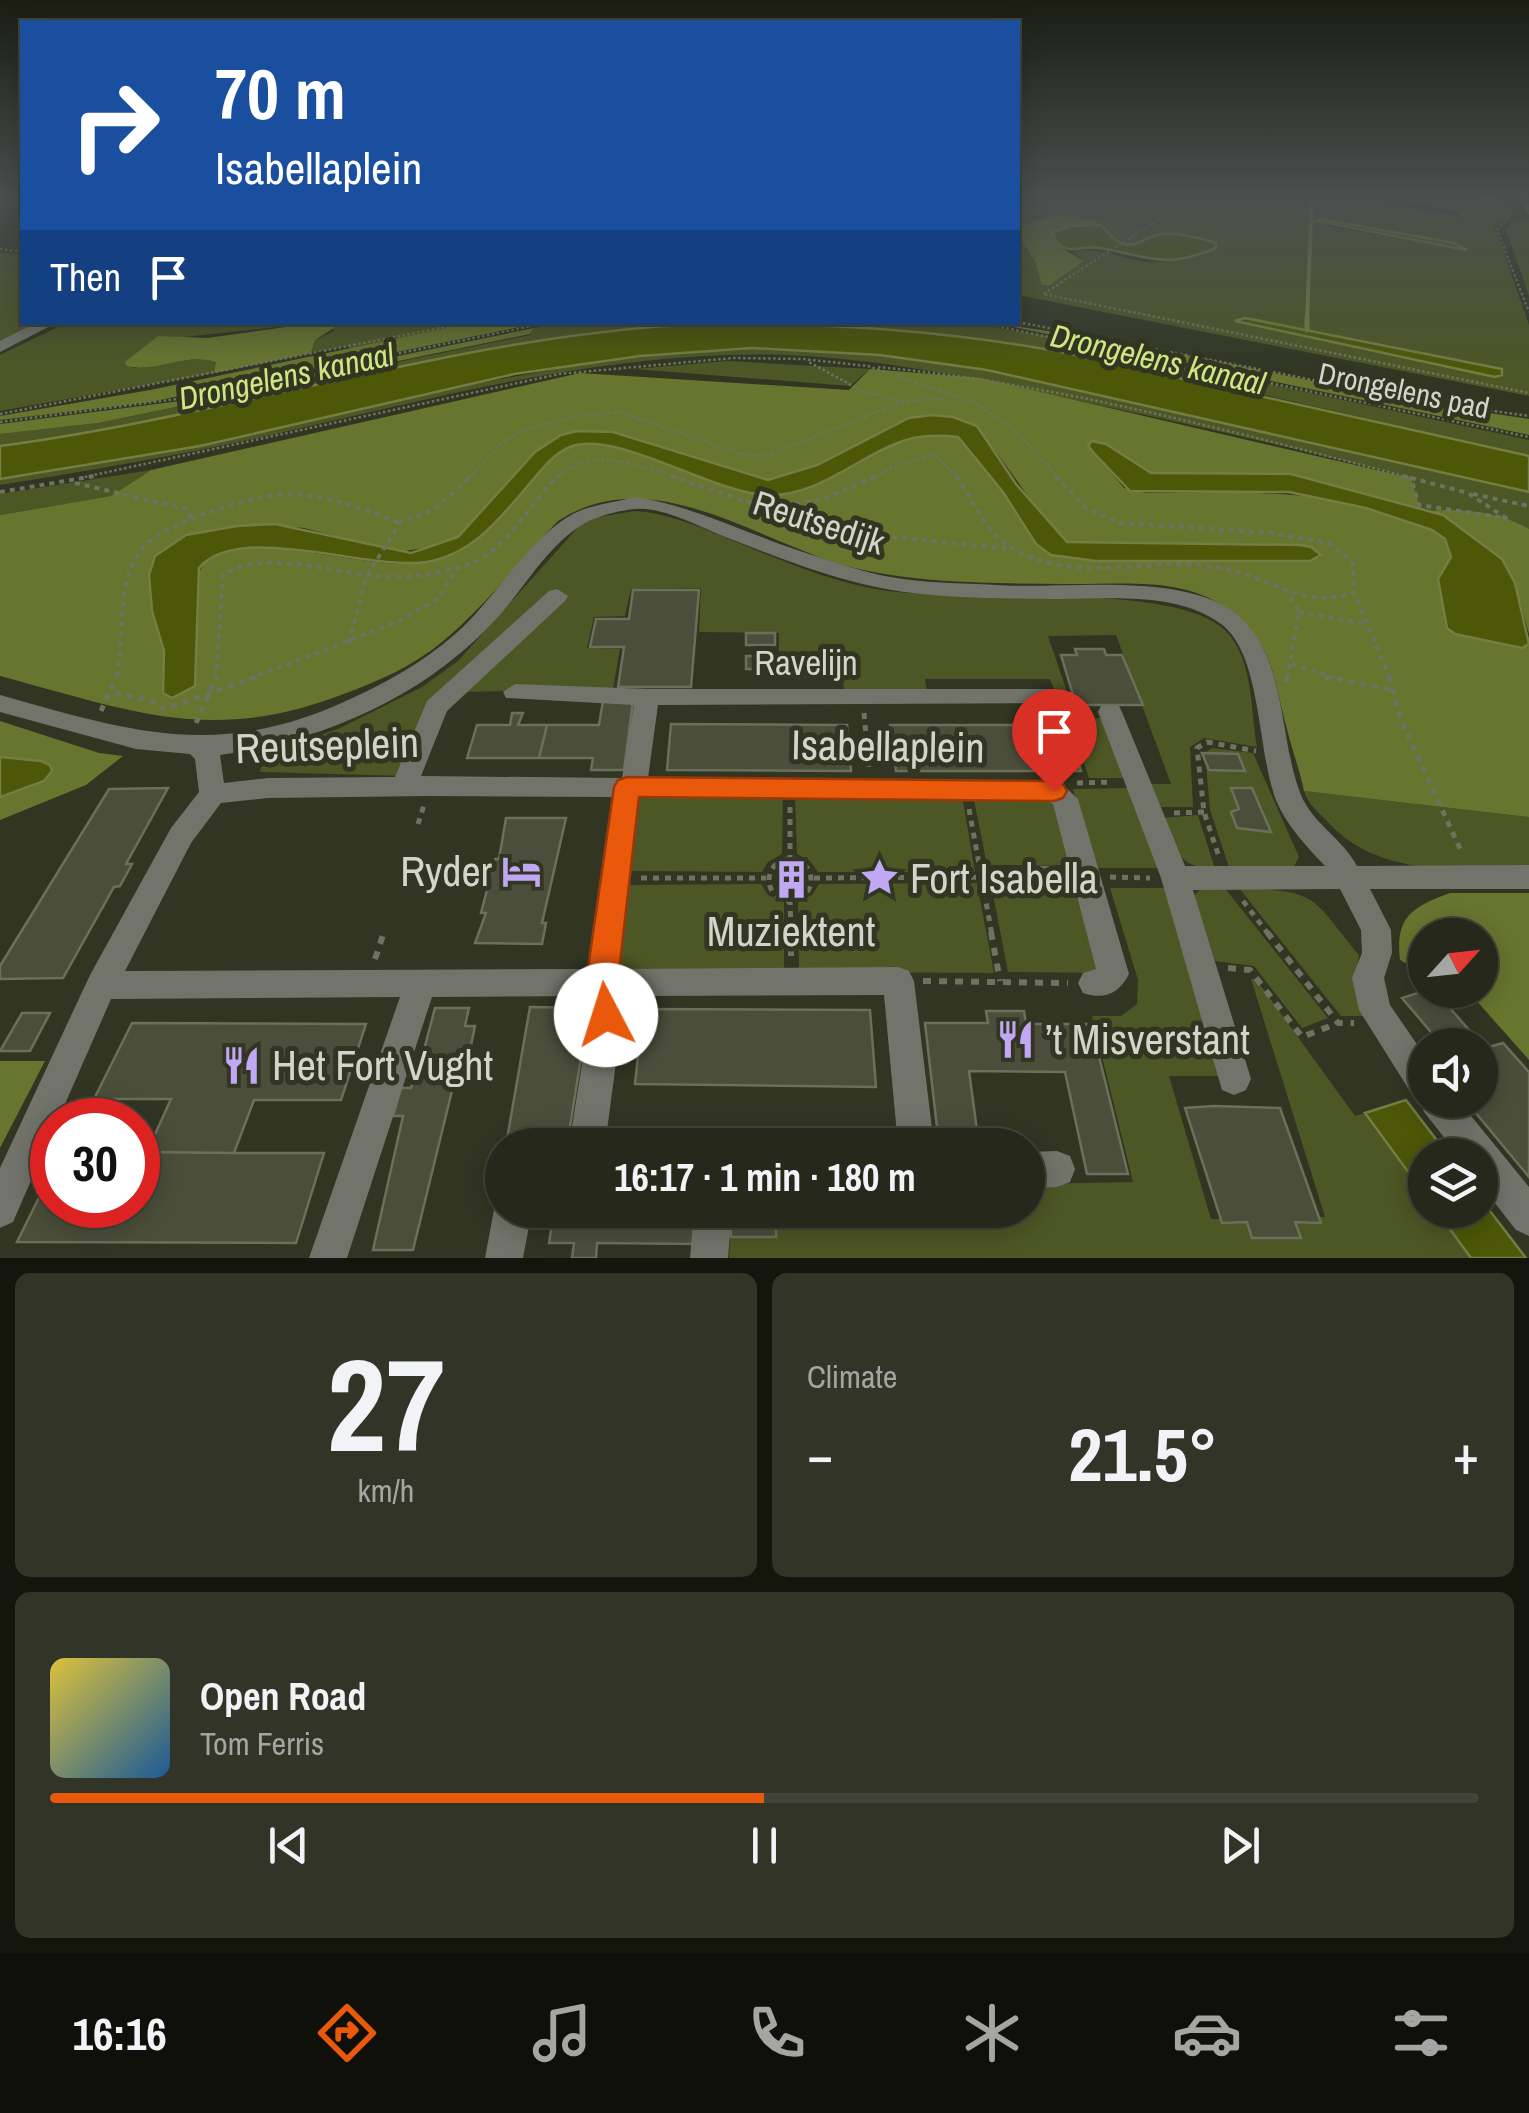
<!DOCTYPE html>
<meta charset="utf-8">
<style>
body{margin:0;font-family:"Archivo Narrow",sans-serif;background:#313427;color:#f1f3f6;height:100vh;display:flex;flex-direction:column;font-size:38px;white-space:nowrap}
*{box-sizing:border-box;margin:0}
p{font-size:32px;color:#a3a6a2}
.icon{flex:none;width:55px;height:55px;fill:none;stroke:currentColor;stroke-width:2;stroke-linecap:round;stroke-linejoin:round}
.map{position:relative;height:1258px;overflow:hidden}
.drawer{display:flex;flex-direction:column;gap:15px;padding:15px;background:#14160e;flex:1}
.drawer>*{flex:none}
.banner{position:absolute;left:20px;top:20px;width:1000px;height:305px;border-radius:0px;box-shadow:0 5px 25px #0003,0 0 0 2px #424439;background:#1a4fa0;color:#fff;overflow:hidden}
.needle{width:65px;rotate:63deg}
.tools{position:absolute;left:1408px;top:918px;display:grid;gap:20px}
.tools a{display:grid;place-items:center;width:90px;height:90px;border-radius:50%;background:#25281a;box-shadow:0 5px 25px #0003,0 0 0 2px #424439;font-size:50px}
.speed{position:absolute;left:30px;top:1098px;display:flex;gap:20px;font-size:50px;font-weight:700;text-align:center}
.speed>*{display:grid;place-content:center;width:130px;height:130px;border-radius:50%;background:#25281a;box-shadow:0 5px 25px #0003,0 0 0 2px #424439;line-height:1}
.speed .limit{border:15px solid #d22;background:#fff;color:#111}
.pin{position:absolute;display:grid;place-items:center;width:85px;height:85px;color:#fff;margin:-102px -42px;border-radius:50% 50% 50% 0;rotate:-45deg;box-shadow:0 0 10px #0007}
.pin .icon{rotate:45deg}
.me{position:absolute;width:110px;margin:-55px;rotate:355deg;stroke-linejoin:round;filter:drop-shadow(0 0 8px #0008)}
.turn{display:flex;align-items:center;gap:35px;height:210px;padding:0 30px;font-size:45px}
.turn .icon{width:130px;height:130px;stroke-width:2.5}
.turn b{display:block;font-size:70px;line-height:85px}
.then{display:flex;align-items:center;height:95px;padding:0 30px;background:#0003;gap:20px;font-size:38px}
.big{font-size:75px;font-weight:700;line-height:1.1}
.drawer .card{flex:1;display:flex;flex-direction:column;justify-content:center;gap:15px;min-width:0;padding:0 35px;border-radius:15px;background:#313427}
.drawer .dial{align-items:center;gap:0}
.dial b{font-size:130px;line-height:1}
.song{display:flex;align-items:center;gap:30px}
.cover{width:120px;height:120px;border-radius:15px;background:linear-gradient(135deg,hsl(50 70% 55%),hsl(210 70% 35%))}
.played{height:10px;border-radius:5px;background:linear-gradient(90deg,#ea580c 50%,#424439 50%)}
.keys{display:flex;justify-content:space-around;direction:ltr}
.heat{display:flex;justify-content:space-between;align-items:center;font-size:55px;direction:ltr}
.drawer .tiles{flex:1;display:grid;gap:15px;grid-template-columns:1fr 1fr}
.card:last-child{grid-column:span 2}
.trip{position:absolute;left:485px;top:1128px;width:560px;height:100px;border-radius:50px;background:#25281a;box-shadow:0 5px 25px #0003,0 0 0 2px #424439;font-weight:700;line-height:100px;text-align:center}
.menu{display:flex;height:160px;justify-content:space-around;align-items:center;background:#0f100a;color:#a3a6a2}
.menu .icon{width:70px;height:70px}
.menu .current{color:#ea580c}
.menu b{font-size:45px;color:#f1f3f6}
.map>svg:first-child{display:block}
</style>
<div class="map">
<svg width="1529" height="1258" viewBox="0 0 1529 1258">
<rect width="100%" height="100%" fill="#313522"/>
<path fill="#4d5625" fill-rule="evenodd" d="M1018 195H1336L1460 217 1458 212 1446 208 1366 195H1529V207L1527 202 1505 199 1510 216 1494 224 1529 325V396L1018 295ZM1062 215 1105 224 1100 225 1110 237 1126 244H1139L1158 235 1199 237C1189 244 1175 258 1164 261 1135 268 1108 244 1073 252L1083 260 1041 284 1036 263 1018 235 1032 221ZM1320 219 1454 243 1465 250 1327 226Z
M1529 217V296L1506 229 1515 220Z
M0 252 22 255V322L40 323 0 342Z
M471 322 473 325 350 350 348 346 311 353 315 340 334 331 331 323Z
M960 322 1041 335 1529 440V456C1230 390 930 300 621 329 554 335 487 350 421 364 281 393 142 427 0 446V434L98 423 530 335 534 328 565 323Z
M66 323H315L175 338 132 368 205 358 217 362 214 373 0 411V355Z
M752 348 880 355 987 370 1529 492V529C1486 506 1458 519 1420 508L1410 478C1284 444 1156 417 1028 390 929 369 829 351 728 355 580 360 441 396 297 429 199 452 100 469 0 485V479C253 445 496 359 752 348Z
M727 361 870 369 850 386 634 369Z
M151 470 111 496 0 515V494Z
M635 511C667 513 700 527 729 539 783 561 838 586 897 592 974 600 1165 584 1220 626 1254 652 1250 708 1257 747L1204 738 1190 747 1193 807H1155L1146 784H1171L1116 635 1048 636 1067 692H1055L1050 679H925L927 692 844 690 843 678 779 677V633L699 632 701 588 631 589 625 616 594 617 587 648 620 649 613 689 460 692 404 776 260 772 263 755 340 728 422 687 458 661 580 525 597 517Z
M1069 718H1103L1125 778H1089Z
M1212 748 1253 753 1299 857 1292 870H1230L1210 810 1205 753Z
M1133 788 1158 868H1094L1073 789Z
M1304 791 1529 817V870C1460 869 1378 878 1328 822 1319 813 1308 804 1304 791Z
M783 794 782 854 768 862 762 872 631 871 634 796Z
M795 795H962L975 872H818L810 861 797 854Z
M973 795H1054L1073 865H987Z
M1198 815 1215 869C1176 867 1177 850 1162 818Z
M977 883 994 973 799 972 798 902 812 895 819 884Z
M761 884 768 895 784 902V972L616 970 626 885Z
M1223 886 1328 1018 1302 1028 1254 966 1215 961 1194 895 1201 889Z
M1110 888H1167L1221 1076H1169L1211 1219 1325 1217 1251 979H1256L1355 1116 1365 1113 1425 1195V1210H1436L1471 1258H729L732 1210H1028V1184L1133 1182 1092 1016H1121L1137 1004 1138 980Z
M1239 888C1319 891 1310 895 1359 955L1357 968 1366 1016H1341Z
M992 889H1080L1103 973 1008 972Z"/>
<path fill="#68752e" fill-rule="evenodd" d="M1062 215 1106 223 1071 226 1060 247 1084 261 1048 286 1041 284 1036 263 1018 235 1020 228 1032 221Z
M315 323H331L334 328 315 340 311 353 214 373 216 362C189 352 156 373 127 366L125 362 158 336 207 338Z
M471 323H539L150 402 0 420V416L150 390Z
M995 323 1132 344 1416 402 1529 419V435Z
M534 328 530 334 98 423 0 434V424L180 401Z
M870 369 981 378 1411 478 1420 508 1291 474 1151 473 1106 444 1092 441 1088 445 1124 488 1146 493C1231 492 1374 486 1445 539L1451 557 1447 628 1455 634 1522 648 1529 644V817L1304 791C1300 771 1293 753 1288 733 1272 675 1275 640 1220 604 1176 576 1114 585 1064 584 999 583 932 584 868 571 769 552 657 456 558 521 519 561 485 607 442 642 413 666 377 682 341 695 209 745 129 710 0 676V515L111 496 151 470 580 373 849 390ZM965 421C992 434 1034 515 1067 542L1300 545 1311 547 1320 558 1096 561 1051 555 1030 536 1003 492 958 437C940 435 923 435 906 440 858 455 820 497 766 495 713 493 616 429 569 447 553 454 542 469 530 482 497 521 470 556 417 563 367 570 244 529 208 558 194 569 170 669 163 693L173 545 186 535 255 524 304 528 398 552 438 546 458 537 535 452 561 435 577 431 613 432 768 480 800 472 842 452Z
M1430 511C1464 508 1499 512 1529 529V634L1515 583 1443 515Z
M0 721 99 753 123 756 86 785 0 820V797L44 781 41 761 0 757Z
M1450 893H1529V1060L1467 990H1480V935H1425V974L1400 960C1395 917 1412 907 1450 893Z
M0 1061H45L0 1148Z"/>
<path fill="#4c5708" stroke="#747d42" stroke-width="2.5" d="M1320 219 1454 243 1467 250 1316 221Z
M1100 225C1110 232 1112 242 1125 244 1139 247 1145 237 1157 235 1174 231 1199 238 1216 243V248C1163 270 1149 256 1099 248 1077 245 1063 259 1052 233L1071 226Z
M1245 318 1502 369V375L1495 377 1235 321Z
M699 324C824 322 948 330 1071 354L1529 456V492L987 370 880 355 752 348 640 356 514 374 200 446 0 479V446C234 415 462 335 699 324Z
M932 415 953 417 977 426 1016 484 1067 542 1300 545 1311 547 1321 555 1310 561H1096L1051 555 1036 544 1003 492 958 437C940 435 923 435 906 440 858 455 820 497 766 495 712 493 616 429 570 447 553 454 542 469 531 482 501 517 474 554 426 562 367 571 238 521 199 568L195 686 172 698 163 693 164 651 152 611 149 575 155 556 186 535 237 526 275 524 411 553 458 537 535 452 561 435 577 431 613 432 768 480 817 465 909 418Z
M1092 441 1106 444 1151 473 1291 474 1443 515 1502 559 1515 583 1529 644 1522 648 1455 634 1447 628 1438 579 1451 557 1445 539 1432 530 1366 508 1289 492 1130 491 1092 451 1088 445Z
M0 757 41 761 50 765 52 771 44 781 0 797Z
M1406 1100 1448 1155H1425V1195L1365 1113Z
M1480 1198 1526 1258H1471L1436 1210H1480Z"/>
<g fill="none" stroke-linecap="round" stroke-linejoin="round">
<path stroke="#747d42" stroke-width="4" d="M1466 195 1492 199
M1522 195 1529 213
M1307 320 1312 195"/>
<path stroke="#747d42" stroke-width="5" d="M1307 330V318"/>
</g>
<path fill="#4a4e3a" stroke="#6b705a" stroke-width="2.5" d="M633 590H699L691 687H618L624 647H590L596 619H629Z
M746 633H775V645H746Z
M1075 649H1104L1106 655H1122L1143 705H1076L1061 655H1077Z
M746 656H775V669H746Z
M603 701H633L624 770H591L593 758H539L547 725H599Z
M512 713H523L518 725H547L539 758H467L477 725H510Z
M671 724 847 725 851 771 667 770Z
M890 725H1066L1081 771H896Z
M1202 753 1238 754 1245 771 1209 770Z
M168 788 126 864H132L120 886 114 887 63 978 0 979V966L109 789Z
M1231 788H1252L1271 832 1237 828 1231 812 1239 809Z
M506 818H566L542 923H546L542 944 475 943 486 913H481L495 859H499Z
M778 880a13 13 0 1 1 26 0a13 13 0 1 1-26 0Z
M1032 867H1055L1059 885H1016L1013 869Z
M1427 990H1434L1485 1048 1503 1043 1529 1072V1177L1465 1100H1480V1045H1442L1402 998Z
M530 1007 589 1008 567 1145H506Z
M435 1008H469L465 1026H475L470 1050H459L456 1062H459L413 1250H373L403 1116H393L401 1088H411L418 1061H421Z
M643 1009 870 1010 876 1087 635 1084Z
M986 1011H1024L1026 1024H1091L1128 1174H1087L1065 1072 969 1071 979 1145H939L925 1023H988Z
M22 1013H50L30 1051H0Z
M132 1023 366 1024 341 1100H254L234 1153 147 1152 171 1099H94Z
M1214 1106 1280 1108 1321 1223 1295 1222 1301 1238H1252L1247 1222 1222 1223 1185 1108Z
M138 1152 234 1153H324L296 1243 17 1242 52 1171V1205H138Z
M554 1210H698L697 1244 597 1243 596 1258H572L574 1243H549Z
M731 1210H776V1237H731Z"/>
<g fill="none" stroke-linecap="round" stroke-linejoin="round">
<path stroke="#6e7261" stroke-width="2.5" stroke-dasharray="2.5 2.5" stroke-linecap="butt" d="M1197 195 1043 294 1529 393
M1510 209 1512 215 1497 230 1529 312
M0 249 22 252
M977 322 1529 437
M1018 322 1415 400 1529 416
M878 367C1055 383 1239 433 1411 478
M902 402 947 398
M0 414 466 323
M0 422 177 399 551 322
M80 478 559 374 733 358 802 359 868 366 976 404 1011 427 1059 478
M469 478 501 444 522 431 575 416 619 412 742 454 767 456 902 402 862 391 807 361
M556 478C593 446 637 464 678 478
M872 478 902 463 934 454 958 478"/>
<path stroke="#6e7261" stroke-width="4" stroke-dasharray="5 5" stroke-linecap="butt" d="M671 476 768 509 823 499 877 476
M956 476C973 500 986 533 1012 548 1077 588 1160 552 1230 570 1275 581 1307 610 1354 592
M1056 476 1086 508 1121 523 1272 533 1329 543 1353 563 1354 592 1390 679
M1403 476 1411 478
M1411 478 1468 493 1506 518 1419 505Z
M75 483 187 509 191 519C177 526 161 531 149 542 112 576 127 636 116 679
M0 492 95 476
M1473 494 1529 506
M775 511 891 537 1011 549
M191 519C283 484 311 488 400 523
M1299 612 1368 624
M349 643 366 577 400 523 435 509 471 476
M1292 664 1338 679
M216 679 223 576C259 546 343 576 388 577 415 577 447 573 472 563 511 546 529 502 559 476
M249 679 399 621 439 598 458 566
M1287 679 1299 612 1287 593"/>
<path stroke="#6e7261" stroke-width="5" stroke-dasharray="6 6" stroke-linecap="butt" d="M1325 677 1393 690
M1389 677 1402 722 1462 853
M1286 682 1287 677
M115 693 150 700 164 709 256 677
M101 711 116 677
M864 713 869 769
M1069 713H1090
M196 723 217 677
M1077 783 1113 782
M790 807V861
M969 809 992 935
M1174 813 1204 812
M418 824 424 805
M1218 854 1204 812 1197 748 1207 742 1256 751
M769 880a21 21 0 1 1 42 0a21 21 0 1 1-42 0Z
M1110 877 1150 878
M641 878H766
M814 878 1015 877
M790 899 791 935
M1243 901 1269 935"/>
<path stroke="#6e7261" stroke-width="6" stroke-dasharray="8 8" stroke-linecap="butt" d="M791 932V959
M991 932 1000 981
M1267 932 1338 1023H1354
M375 959 383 935
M1228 968 1250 970 1302 1037 1338 1023
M923 981 1068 983"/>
<path fill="#72746b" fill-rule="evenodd" d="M1492 195H1511L1512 196 1506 199Z
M38 322H58L0 352V341Z
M636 497C697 507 751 536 809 554 835 562 863 572 890 577 924 583 961 583 996 585 1064 590 1189 569 1241 618 1288 663 1278 737 1301 795 1313 824 1343 839 1357 866L1529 865V889H1370L1391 930 1392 953 1384 978 1390 1005 1425 1056V1100H1458L1529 1187V1236L1516 1230 1480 1184V1155H1458L1424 1112 1419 1099 1413 1096 1359 1010 1352 978 1362 953 1361 930 1340 889 1193 890 1251 1079 1246 1090 1234 1095 1222 1090 1161 878 1098 712 1101 706H1119L1122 712 1185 866H1325C1307 847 1286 825 1276 800 1257 751 1262 654 1221 624 1174 590 1106 600 1052 599 998 598 940 599 886 589 832 579 779 558 728 538 701 528 665 507 635 509 622 510 603 515 591 520 552 538 526 586 498 617 426 696 324 741 220 755L224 783 268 778 395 777 427 701 549 591 557 589 568 596 565 601 447 711 421 776 622 778 634 705 506 698 503 692 515 684 647 689H1056L1068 697 1065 703 658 705 648 778 1062 784 1078 799 1129 974C1119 994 1104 1000 1083 993L1078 983 1083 973 1096 969 1053 804 1048 801 639 798 619 969 898 967 909 971 914 981 934 1145H898L884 995 625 996 605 1145H569L593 996 432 997 347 1258H309L400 997 111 999 58 1120H52V1132L13 1222 0 1228V1168L90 975 171 828 199 792 195 759 190 754 136 749 0 712V695C138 734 223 761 359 695 399 676 434 655 466 624 499 591 536 531 577 512 595 504 617 502 636 497ZM429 796 612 797 588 969 125 971 191 843 221 803 268 798Z
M1057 1151 1070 1156 1075 1169 1070 1182 1057 1187 1028 1188V1152Z
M502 1196V1210H532L523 1258H485L494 1210Z
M694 1210H732L728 1258H690Z"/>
</g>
<linearGradient id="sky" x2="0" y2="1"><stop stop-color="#1b1d13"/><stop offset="0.53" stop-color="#48514f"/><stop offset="1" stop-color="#48514f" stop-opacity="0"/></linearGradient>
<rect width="1529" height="371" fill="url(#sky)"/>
<path fill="#ea580c" stroke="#983908" stroke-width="2.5" d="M627 777 1054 781 1063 784 1067 791 1063 798 1054 801 639 797 619 972 627 983 618 1026 606 1030 595 1026 590 1015 594 993 586 982 614 787 618 780Z"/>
<defs>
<symbol id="hotel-bare" viewBox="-9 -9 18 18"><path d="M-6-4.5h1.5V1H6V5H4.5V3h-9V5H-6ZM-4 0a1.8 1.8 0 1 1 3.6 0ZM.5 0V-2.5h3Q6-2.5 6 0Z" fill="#c0a8f4" stroke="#313522" stroke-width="2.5" paint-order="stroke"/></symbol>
<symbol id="sight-bare" viewBox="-9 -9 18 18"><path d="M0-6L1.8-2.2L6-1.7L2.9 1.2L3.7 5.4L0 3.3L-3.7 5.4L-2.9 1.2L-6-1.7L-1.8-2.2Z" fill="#c0a8f4" stroke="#313522" stroke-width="2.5" paint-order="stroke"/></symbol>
<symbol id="building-bare" viewBox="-9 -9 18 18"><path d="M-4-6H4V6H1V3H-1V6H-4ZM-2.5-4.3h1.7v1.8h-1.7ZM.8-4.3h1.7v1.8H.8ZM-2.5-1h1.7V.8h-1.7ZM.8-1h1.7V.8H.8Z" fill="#c0a8f4" stroke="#313522" stroke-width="2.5" paint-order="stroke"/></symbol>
<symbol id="restaurant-bare" viewBox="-9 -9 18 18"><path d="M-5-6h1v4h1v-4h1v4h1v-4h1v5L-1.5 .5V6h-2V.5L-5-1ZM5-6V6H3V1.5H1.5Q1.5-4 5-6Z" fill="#c0a8f4" stroke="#313522" stroke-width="2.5" paint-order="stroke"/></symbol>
</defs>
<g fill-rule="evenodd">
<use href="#hotel-bare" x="494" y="844" width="55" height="55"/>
<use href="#sight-bare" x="852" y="850" width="55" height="55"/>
<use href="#building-bare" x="764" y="852" width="55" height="55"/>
<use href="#restaurant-bare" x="988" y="1012" width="55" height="55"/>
<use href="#restaurant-bare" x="214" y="1038" width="55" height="55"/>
</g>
<g text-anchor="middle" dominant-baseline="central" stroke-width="10" stroke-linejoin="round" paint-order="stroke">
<g font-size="30" fill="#d2d5c9" stroke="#313522">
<text transform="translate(1404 390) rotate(12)">Drongelens pad</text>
</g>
<g font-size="32" font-style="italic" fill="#d1e581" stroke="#313522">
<text transform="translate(1158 359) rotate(13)">Drongelens kanaal</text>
<text transform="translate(286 376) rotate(-12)">Drongelens kanaal</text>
</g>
<g font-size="35" fill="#d2d5c9" stroke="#313522">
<text transform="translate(819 522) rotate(18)">Reutsedijk</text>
<text x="806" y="662">Ravelijn</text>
</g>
<g font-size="42" fill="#d2d5c9" stroke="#313522">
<text transform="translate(327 745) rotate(-2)">Reutseplein</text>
<text transform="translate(888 746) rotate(1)">Isabellaplein</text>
</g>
<g font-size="42" fill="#d2d5c9" stroke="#313522" text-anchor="start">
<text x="492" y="871" text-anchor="end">Ryder</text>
<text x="910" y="878">Fort Isabella</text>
<text x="791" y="931" text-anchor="middle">Muziektent</text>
<text x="1045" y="1039">’t Misverstant</text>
<text x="272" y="1065">Het Fort Vught</text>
</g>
</g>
</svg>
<div class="tools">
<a><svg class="needle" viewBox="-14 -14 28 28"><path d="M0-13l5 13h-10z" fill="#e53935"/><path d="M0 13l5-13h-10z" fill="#a3a6a2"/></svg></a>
<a><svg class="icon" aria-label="sound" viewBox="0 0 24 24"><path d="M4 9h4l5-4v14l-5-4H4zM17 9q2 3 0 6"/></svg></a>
<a><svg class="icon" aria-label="layers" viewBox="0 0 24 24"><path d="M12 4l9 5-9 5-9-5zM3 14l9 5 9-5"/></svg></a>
</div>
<div class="speed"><div class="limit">30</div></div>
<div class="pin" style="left:1054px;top:791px;background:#d93025"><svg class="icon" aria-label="arrive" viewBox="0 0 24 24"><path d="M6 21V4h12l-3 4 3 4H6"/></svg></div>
<svg class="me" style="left:606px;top:1015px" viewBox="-20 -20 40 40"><circle r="19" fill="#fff"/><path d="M0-13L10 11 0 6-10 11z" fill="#ea580c"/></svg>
<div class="trip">16:17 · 1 min · 180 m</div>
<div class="banner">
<div class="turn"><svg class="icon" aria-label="right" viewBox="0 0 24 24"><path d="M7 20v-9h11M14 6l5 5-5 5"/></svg><div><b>70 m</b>Isabellaplein</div></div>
<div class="then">Then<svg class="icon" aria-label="arrive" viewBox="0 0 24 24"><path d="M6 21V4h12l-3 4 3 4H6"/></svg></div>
</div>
</div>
<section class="drawer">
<div class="tiles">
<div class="card dial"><b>27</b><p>km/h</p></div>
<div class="card"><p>Climate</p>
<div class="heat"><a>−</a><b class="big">21.5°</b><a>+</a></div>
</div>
<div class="card">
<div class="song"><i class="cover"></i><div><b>Open Road</b><p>Tom Ferris</p></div></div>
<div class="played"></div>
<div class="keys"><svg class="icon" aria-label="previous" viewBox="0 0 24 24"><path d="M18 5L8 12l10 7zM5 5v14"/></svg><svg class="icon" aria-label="pause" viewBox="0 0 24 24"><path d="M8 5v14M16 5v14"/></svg><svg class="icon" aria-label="next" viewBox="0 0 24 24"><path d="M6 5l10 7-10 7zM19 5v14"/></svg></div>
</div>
</div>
</section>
<nav class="menu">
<b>16:16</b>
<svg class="icon current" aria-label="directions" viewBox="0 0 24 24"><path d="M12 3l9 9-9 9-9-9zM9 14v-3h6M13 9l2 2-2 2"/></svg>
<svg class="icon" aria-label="music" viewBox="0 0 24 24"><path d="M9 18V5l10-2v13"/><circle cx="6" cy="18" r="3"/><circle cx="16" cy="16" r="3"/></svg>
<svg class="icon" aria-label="phone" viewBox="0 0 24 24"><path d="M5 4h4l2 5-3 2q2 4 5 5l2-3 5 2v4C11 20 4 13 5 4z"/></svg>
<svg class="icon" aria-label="climate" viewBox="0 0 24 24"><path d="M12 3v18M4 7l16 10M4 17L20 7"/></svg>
<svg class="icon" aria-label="car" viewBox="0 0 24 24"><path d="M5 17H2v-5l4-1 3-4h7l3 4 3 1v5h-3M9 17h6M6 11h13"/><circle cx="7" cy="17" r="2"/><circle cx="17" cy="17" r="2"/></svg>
<svg class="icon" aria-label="filters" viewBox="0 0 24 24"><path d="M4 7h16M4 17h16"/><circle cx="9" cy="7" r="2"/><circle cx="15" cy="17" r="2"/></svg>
</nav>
